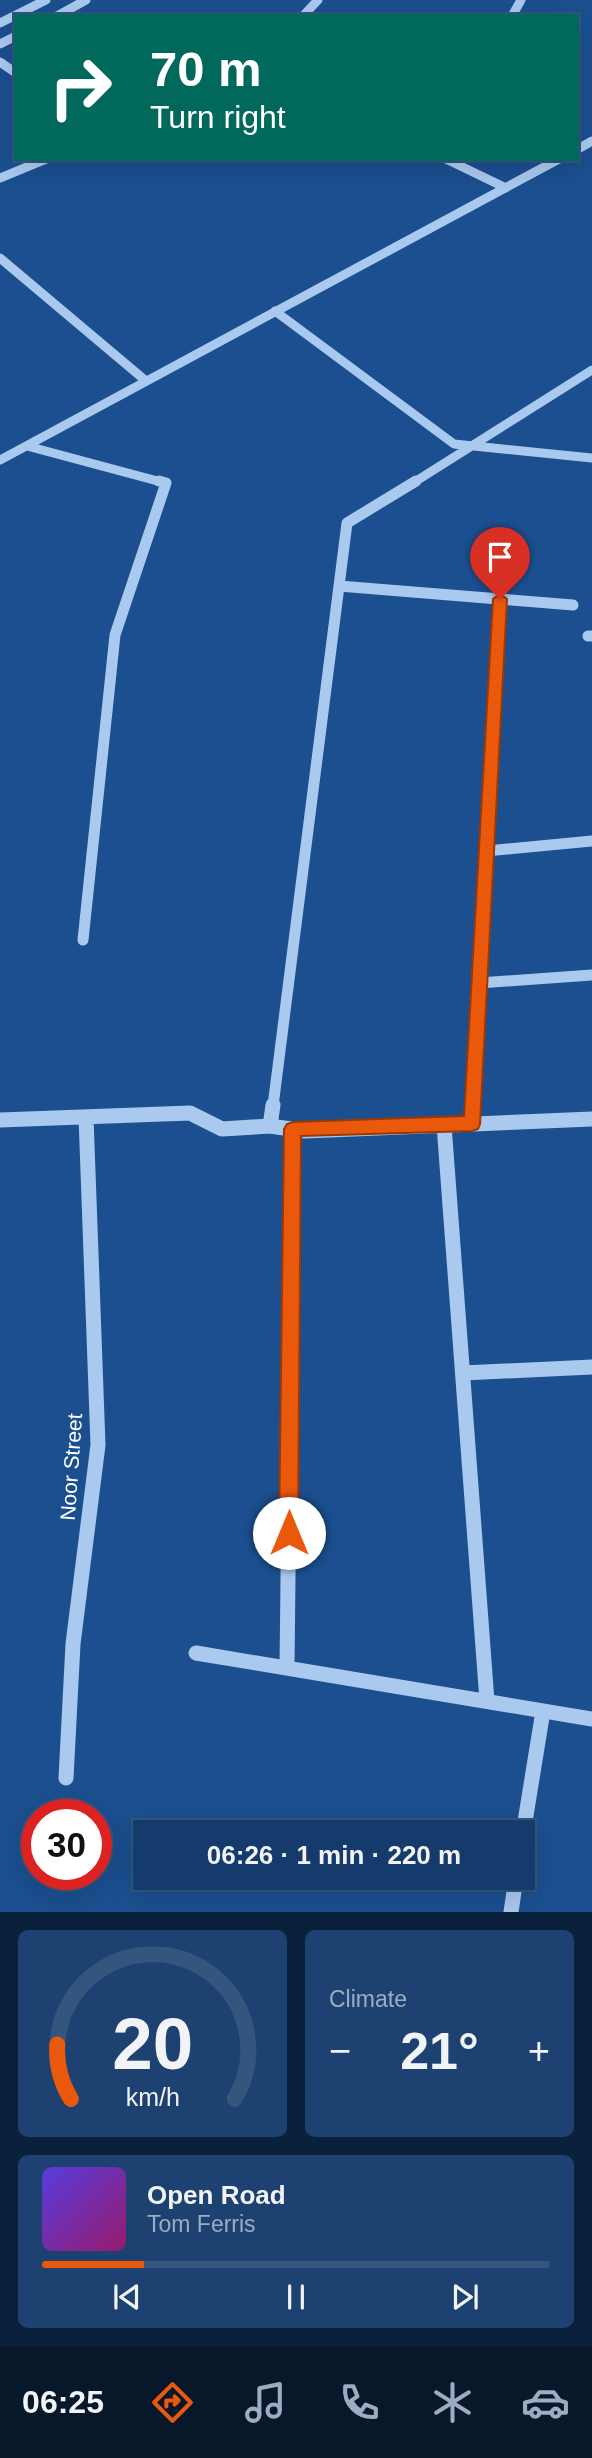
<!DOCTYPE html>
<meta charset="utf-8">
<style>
body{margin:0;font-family:Arial,sans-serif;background:#1d4271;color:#f1f3f6;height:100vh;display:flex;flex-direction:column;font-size:26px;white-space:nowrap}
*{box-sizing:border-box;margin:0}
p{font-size:23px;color:#9dadc1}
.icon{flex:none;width:38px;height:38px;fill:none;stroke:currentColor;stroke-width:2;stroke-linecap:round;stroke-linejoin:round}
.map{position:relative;height:1912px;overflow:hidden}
.sheet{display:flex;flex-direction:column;gap:18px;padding:18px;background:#0b203b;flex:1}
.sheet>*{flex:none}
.top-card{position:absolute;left:14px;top:14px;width:565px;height:147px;border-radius:0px;box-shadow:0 7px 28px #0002,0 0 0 2px #33557e;background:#00695c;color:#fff;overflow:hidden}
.speed{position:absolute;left:21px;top:1799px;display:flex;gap:14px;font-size:35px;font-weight:700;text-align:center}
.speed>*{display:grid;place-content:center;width:91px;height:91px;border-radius:50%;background:#143b6b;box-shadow:0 7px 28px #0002,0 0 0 2px #33557e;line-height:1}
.speed .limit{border:10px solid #d22;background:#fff;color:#111}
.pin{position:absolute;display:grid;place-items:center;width:60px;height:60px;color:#fff;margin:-72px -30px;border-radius:50% 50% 50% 0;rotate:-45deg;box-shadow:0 0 7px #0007}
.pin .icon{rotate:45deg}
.me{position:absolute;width:77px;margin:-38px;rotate:0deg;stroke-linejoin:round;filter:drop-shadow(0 0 5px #0008)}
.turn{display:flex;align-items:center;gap:24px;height:147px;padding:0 21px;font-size:32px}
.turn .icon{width:91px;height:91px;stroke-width:2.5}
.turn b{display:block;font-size:49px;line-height:60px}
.big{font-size:52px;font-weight:600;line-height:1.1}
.sheet .card{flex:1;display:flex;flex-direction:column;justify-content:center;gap:10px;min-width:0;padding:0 24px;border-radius:10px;background:#1d4271}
.sheet .dial{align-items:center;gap:0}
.dial svg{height:182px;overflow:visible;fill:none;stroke:#33557e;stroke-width:7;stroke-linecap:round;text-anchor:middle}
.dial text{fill:#f1f3f6;stroke:none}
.song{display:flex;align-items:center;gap:21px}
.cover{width:84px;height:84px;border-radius:10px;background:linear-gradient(135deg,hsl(250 70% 55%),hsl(320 70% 35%))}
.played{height:7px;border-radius:4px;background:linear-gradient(90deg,#ea580c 20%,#33557e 20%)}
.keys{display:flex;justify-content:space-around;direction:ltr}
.heat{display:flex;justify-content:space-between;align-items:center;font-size:38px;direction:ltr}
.sheet .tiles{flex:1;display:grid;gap:18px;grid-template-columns:1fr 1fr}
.card:last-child{grid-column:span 2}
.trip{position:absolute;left:133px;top:1820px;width:402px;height:70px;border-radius:0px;background:#143b6b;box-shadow:0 7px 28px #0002,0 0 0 2px #33557e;font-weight:600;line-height:70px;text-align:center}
.dock{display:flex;height:112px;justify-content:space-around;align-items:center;background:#08182b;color:#9dadc1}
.dock .icon{width:49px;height:49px}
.dock .active{color:#ea580c}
.dock b{font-size:32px;color:#f1f3f6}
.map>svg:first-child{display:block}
</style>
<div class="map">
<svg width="592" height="1912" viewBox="0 0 592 1912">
<rect width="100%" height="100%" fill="#1b4f8f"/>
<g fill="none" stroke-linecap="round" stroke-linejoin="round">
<path stroke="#a9c9ee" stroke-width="9" d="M57 16 86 0
M303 16 318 0
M512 16 521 0
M0 23 46 0
M0 44 16 36
M0 62 16 73
M578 149 592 141
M446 159 506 188
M0 178 46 159
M0 258 146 381
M275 311 454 444 592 458
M27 446 165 483
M0 460 559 159
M413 483 592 370"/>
<path stroke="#a9c9ee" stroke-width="11" d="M339 586 573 605
M588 636H592
M486 851 592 841
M83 940 115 635 166 483 159 481
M479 983 592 975
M273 1106 347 523 416 481
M473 1106 500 599"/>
<path stroke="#a9c9ee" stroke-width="15" d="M0 1120 190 1113 222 1129 270 1126 305 1131 592 1119
M472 1124 473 1105
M444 1125 487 1701
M270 1126 273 1105
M463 1373 592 1367
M196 1653 592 1719
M287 1668 293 1129
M66 1778 73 1644 98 1445 86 1117
M523 1834 543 1711
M511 1912 516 1878"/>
</g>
<path fill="#ea580c" stroke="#983908" stroke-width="2" d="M500 594 507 599 480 1124 478 1129 472 1131 301 1136 298 1533 295 1540 289 1543 282 1540 279 1533 284 1129 287 1124 293 1122 464 1116 493 599Z"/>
<g text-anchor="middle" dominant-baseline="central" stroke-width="5" stroke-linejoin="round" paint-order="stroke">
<g font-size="21" fill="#fff" stroke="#1b4f8f">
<text transform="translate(71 1467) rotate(-86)">Noor Street</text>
</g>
</g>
</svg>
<div class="speed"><div class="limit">30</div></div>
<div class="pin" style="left:500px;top:599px;background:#d93025"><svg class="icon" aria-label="arrive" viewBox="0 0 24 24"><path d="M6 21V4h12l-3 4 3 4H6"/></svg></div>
<svg class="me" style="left:289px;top:1533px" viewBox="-20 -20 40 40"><circle r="19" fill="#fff"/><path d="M0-13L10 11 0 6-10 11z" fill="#ea580c"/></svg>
<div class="trip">06:26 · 1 min · 220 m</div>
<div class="top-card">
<div class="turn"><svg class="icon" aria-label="right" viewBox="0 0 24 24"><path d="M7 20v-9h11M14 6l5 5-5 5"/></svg><div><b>70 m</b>Turn right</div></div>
</div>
</div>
<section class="sheet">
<div class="tiles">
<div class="card dial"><svg viewBox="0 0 100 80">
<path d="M14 69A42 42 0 1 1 86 69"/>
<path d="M14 69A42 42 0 0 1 8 45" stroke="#ea580c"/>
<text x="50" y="56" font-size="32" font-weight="700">20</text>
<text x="50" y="72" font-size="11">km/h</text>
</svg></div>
<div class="card"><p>Climate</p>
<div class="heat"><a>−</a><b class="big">21°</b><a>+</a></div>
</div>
<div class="card">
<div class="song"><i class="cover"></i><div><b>Open Road</b><p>Tom Ferris</p></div></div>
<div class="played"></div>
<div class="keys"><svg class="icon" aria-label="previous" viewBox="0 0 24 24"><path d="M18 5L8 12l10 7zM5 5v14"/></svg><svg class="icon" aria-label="pause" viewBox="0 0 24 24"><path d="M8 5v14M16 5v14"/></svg><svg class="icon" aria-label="next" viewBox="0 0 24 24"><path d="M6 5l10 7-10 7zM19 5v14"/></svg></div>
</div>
</div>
</section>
<nav class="dock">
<b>06:25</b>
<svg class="icon active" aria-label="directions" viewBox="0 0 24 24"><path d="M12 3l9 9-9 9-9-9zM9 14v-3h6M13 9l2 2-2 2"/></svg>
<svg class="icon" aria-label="music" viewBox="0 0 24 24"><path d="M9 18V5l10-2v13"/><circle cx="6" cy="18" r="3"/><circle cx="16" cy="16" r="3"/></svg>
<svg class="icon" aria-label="phone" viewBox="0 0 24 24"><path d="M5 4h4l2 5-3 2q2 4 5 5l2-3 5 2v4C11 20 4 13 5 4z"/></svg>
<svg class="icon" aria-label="climate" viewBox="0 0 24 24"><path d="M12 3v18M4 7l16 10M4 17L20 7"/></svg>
<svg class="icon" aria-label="car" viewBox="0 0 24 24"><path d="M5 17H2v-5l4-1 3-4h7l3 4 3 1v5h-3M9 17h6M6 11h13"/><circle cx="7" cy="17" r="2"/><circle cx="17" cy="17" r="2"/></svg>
</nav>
